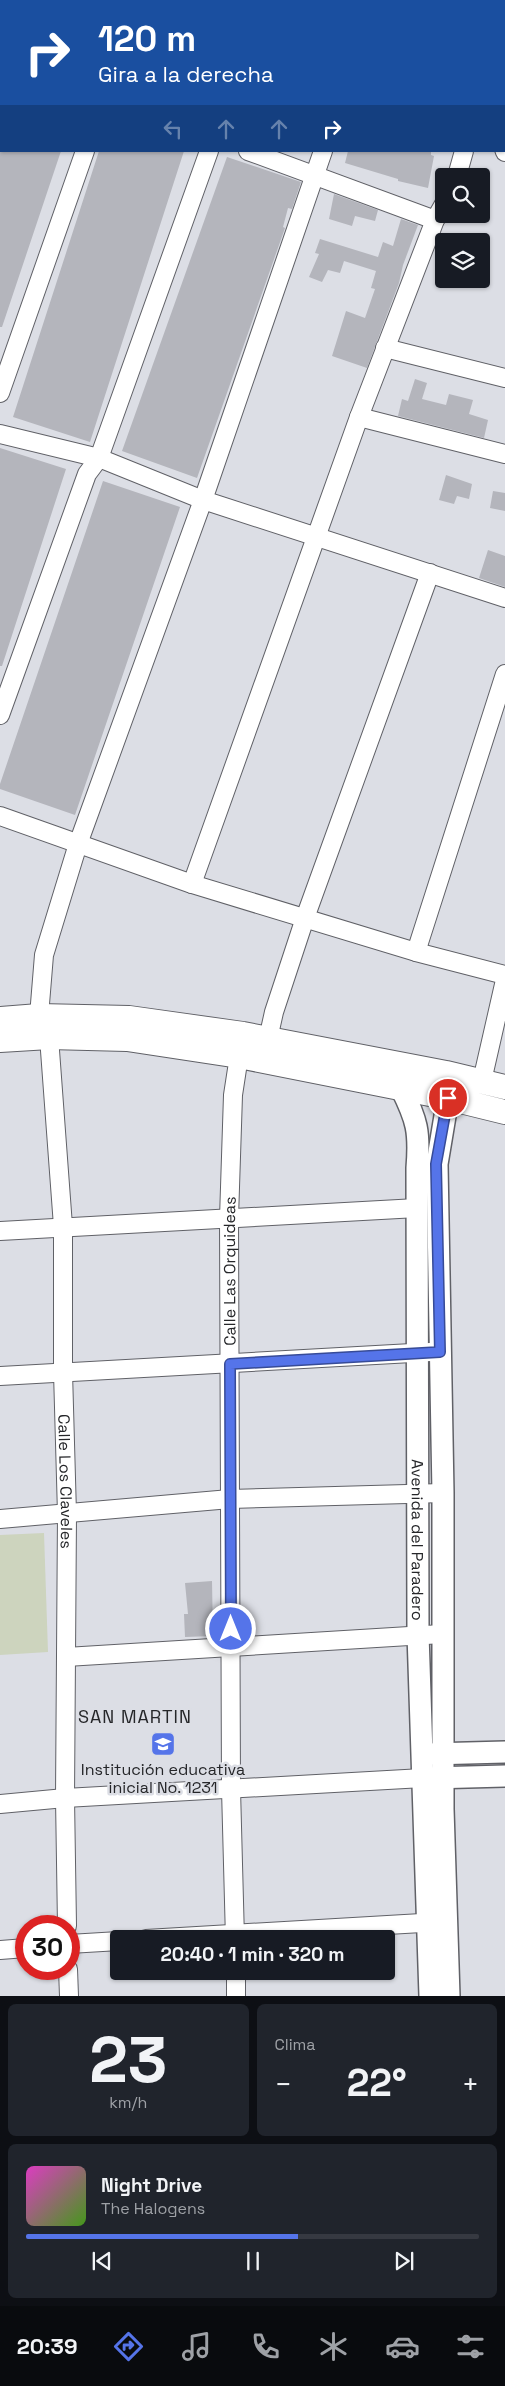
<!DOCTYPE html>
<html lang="es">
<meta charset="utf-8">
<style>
body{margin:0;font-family:"Space Grotesk",sans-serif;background:#20242c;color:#f1f3f6;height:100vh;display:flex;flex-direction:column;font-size:19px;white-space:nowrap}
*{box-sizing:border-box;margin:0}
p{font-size:16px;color:#9ea1a6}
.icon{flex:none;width:28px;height:28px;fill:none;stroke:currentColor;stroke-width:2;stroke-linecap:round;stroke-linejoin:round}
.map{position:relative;height:1996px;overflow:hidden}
.sheet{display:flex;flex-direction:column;gap:8px;padding:8px;background:#0d0f14;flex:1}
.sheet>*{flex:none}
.guide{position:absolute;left:0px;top:0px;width:505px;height:152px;box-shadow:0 1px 4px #0004;background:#1a4fa0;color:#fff;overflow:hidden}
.tools{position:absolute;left:435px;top:168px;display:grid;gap:10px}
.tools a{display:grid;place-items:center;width:55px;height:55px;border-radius:5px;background:#171b24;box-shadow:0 1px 4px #0004;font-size:25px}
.speed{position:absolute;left:15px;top:1915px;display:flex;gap:10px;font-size:25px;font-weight:700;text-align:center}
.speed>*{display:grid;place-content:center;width:65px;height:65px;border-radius:50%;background:#171b24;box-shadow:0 1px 4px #0004;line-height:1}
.speed .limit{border:8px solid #d22;background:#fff;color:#111}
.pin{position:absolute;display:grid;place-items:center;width:42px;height:42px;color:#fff;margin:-21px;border:2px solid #fff;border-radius:50%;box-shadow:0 1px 5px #0007}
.me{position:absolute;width:55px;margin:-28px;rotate:0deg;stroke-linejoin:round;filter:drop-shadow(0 0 4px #0008)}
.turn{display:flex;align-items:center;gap:18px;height:105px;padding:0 15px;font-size:22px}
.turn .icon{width:65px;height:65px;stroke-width:2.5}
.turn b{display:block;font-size:35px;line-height:42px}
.lanes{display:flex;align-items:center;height:48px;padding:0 15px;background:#0003;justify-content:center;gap:25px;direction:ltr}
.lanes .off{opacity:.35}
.big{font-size:38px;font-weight:700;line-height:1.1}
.sheet .tile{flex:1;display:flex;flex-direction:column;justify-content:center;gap:8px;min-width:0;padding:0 18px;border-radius:8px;background:#20242c}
.sheet .dial{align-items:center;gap:0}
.dial b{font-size:65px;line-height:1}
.song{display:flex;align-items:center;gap:15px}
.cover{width:60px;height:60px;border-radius:8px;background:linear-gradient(135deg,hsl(310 70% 55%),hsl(100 70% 35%))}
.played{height:5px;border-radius:2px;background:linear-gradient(90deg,#5574e9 60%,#363941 60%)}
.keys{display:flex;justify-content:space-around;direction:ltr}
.heat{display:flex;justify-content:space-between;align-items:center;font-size:28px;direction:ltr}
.sheet .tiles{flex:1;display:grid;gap:8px;grid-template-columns:1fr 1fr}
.tile:last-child{grid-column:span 2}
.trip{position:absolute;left:110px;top:1930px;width:285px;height:50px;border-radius:5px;background:#171b24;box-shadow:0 1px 4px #0004;font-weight:700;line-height:50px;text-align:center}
.tab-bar{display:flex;height:80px;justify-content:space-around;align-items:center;background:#090b0e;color:#9ea1a6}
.tab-bar .icon{width:35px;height:35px}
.tab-bar .on{color:#5574e9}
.tab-bar b{font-size:22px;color:#f1f3f6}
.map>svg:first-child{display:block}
</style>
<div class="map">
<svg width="505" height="1996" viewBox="0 0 505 1996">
<rect width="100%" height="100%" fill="#dcdee5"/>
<path fill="#cdd4be" d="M44 1533 48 1652 0 1655V1535Z"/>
<path fill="#b4b5bc" d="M0 151H61L2 327H0Z
M99 151H184L90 442 13 417Z
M348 151H431V155L434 156 428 188 398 181V179L345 163Z
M227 157 301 182 292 209 288 208 283 227 285 228 197 478 122 451Z
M334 194 378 210 375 221 355 216 352 226 329 219Z
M401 219 418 225 403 265 399 283 367 368 332 356 346 311 365 318 375 289 371 288 376 271 344 261 340 273 328 270 322 282 309 277 319 254 315 253 320 239 378 257 383 242 393 246Z
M415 379 427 383 422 399 446 405 449 394 473 400 469 414 488 420 484 438 398 416 402 399 408 401Z
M0 448 66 469 2 666H0Z
M446 475 472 484 469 499 457 496 454 504 439 500Z
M103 481 180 507 75 815 0 789V784Z
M493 491 505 493V511L490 508Z
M488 550 505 556V587L479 578Z
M212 1581 213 1636 185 1637 184 1614H188L185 1583Z"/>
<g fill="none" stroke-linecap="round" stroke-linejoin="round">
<defs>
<g id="minor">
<path d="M132 1 133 0"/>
<path d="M253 1V0"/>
<path d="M373 1 374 0"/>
<path d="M0 2 1 0"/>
<path d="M504 23 505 19"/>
<path d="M0 64 1 65"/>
<path d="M504 149 505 152"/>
<path d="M248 151 435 220"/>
<path d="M457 176 464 151"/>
<path d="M385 348 505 378"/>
<path d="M0 393 85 151"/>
<path d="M359 417 505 454"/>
<path d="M0 434 99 458 203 500 505 598"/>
<path d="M0 715 87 474 99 458 209 151"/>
<path d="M0 816 192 884 416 952 505 975"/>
<path d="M192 884 359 417 435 220 444 204"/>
<path d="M416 952 505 674"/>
<path d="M39 1016 44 955 78 844 203 500 323 151"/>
<path id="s1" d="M49 1037 63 1226V1372L67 1514 65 1798 67 1926"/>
<path d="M268 1039 274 1012 305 918 430 573"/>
<path d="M482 1081 505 980"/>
<path d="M0 1231 417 1208"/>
<path d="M0 1376 430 1352"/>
<path d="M0 1519 230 1499 443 1493"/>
<path d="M66 1657 442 1634"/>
<path d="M0 1804 65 1798 423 1778"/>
<path d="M146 1939 439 1922"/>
<path id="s2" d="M235 1939 231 1789 229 1218 233 1095 239 1056"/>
<path d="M69 1944 119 1941"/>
<path d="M0 1950 26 1948"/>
<path d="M68 1969 69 1996"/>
<path d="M236 1971V1996"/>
</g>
<g id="tertiary">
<path id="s3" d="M401 1088C417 1120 420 1132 417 1168L418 1634 430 1996"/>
<path d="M448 1098 437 1164 443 1493V1809L449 1996"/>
<path d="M430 1754 505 1752"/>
<path d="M431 1778 505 1776"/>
</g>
<path id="secondary" d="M0 1019 39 1016 129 1018 243 1034 446 1073 505 1087
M0 1040 49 1037 127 1039 239 1056 440 1096 505 1112"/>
</defs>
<use href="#minor" stroke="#606167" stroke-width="20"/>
<use href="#tertiary" stroke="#606167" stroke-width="24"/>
<use href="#secondary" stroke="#606167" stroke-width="26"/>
<use href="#minor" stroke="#fff" stroke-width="18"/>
<use href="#tertiary" stroke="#fff" stroke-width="21"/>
<use href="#secondary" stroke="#fff" stroke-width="24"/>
</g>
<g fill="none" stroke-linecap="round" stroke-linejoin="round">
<defs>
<path id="route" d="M231 1629 230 1364 440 1352 436 1164 448 1098"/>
</defs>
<use href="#route" stroke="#374b97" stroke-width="12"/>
<use href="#route" stroke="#5574e9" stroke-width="9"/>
</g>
<defs>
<symbol id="school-square" viewBox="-11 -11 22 22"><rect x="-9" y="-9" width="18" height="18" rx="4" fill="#5574e9" stroke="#dcdee5"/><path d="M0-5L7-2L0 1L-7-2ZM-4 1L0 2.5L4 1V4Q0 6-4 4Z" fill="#fff"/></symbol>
</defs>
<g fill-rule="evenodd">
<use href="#school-square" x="149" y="1730" width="28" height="28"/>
</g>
<g text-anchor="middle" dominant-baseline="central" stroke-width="5" stroke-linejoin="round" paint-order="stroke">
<g font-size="16" fill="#252629" stroke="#dcdee5">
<text stroke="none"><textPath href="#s2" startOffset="668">Calle Las Orquideas</textPath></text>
<text stroke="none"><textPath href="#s1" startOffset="445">Calle Los Claveles</textPath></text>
<text stroke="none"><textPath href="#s3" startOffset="455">Avenida del Paradero</textPath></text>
</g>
<g font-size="16" fill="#252629" stroke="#dcdee5">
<text x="163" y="1769">Institución educativa<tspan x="163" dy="18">inicial No. 1231</tspan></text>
</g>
<g font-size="18" letter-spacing="1" fill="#252629" stroke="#dcdee5">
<text x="135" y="1716">SAN MARTIN</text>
</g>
</g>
</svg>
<div class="tools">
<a><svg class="icon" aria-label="search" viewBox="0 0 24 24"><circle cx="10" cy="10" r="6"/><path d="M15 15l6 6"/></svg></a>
<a><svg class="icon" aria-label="layers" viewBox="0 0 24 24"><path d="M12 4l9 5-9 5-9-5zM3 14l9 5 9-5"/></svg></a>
</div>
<div class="speed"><div class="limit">30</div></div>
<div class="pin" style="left:448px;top:1098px;background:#d93025"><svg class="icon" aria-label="arrive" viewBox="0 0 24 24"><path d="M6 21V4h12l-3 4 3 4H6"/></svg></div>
<svg class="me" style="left:231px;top:1629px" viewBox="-20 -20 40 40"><circle r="17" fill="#5574e9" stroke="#fff" stroke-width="3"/><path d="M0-11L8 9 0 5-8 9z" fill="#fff"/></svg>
<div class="trip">20:40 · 1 min · 320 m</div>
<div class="guide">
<div class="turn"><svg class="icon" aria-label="right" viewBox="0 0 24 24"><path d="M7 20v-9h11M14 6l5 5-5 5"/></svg><div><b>120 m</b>Gira a la derecha</div></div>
<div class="lanes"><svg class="icon off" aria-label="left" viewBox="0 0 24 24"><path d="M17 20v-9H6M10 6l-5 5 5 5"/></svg><svg class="icon off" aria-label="ahead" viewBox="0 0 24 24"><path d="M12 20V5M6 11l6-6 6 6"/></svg><svg class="icon off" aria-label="ahead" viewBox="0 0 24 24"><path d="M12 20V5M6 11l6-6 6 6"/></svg><svg class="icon" aria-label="right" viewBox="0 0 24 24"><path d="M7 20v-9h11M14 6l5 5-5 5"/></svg></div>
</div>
</div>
<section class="sheet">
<div class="tiles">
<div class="tile dial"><b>23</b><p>km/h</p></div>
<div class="tile"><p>Clima</p>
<div class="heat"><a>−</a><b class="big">22°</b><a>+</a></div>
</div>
<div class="tile">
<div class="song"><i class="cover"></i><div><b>Night Drive</b><p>The Halogens</p></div></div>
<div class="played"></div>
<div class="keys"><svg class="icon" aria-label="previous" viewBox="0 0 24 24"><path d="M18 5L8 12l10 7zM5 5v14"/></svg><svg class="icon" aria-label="pause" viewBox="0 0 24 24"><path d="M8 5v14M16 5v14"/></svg><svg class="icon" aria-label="next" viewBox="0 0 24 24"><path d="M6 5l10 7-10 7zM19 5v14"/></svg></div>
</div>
</div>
</section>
<nav class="tab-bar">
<b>20:39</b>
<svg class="icon on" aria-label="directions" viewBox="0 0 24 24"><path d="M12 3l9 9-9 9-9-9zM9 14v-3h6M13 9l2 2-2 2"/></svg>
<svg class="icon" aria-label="music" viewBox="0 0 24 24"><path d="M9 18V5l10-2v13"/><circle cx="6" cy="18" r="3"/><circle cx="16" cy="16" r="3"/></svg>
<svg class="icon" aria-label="phone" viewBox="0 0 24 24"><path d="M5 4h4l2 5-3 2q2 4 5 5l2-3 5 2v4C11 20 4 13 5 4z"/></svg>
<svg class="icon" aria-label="climate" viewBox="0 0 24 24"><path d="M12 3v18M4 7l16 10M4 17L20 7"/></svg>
<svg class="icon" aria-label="car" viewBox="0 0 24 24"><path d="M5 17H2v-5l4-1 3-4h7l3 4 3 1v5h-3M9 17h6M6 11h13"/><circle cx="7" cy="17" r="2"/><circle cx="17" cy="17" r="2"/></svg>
<svg class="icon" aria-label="filters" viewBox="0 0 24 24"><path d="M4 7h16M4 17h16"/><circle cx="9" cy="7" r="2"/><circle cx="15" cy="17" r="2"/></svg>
</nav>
